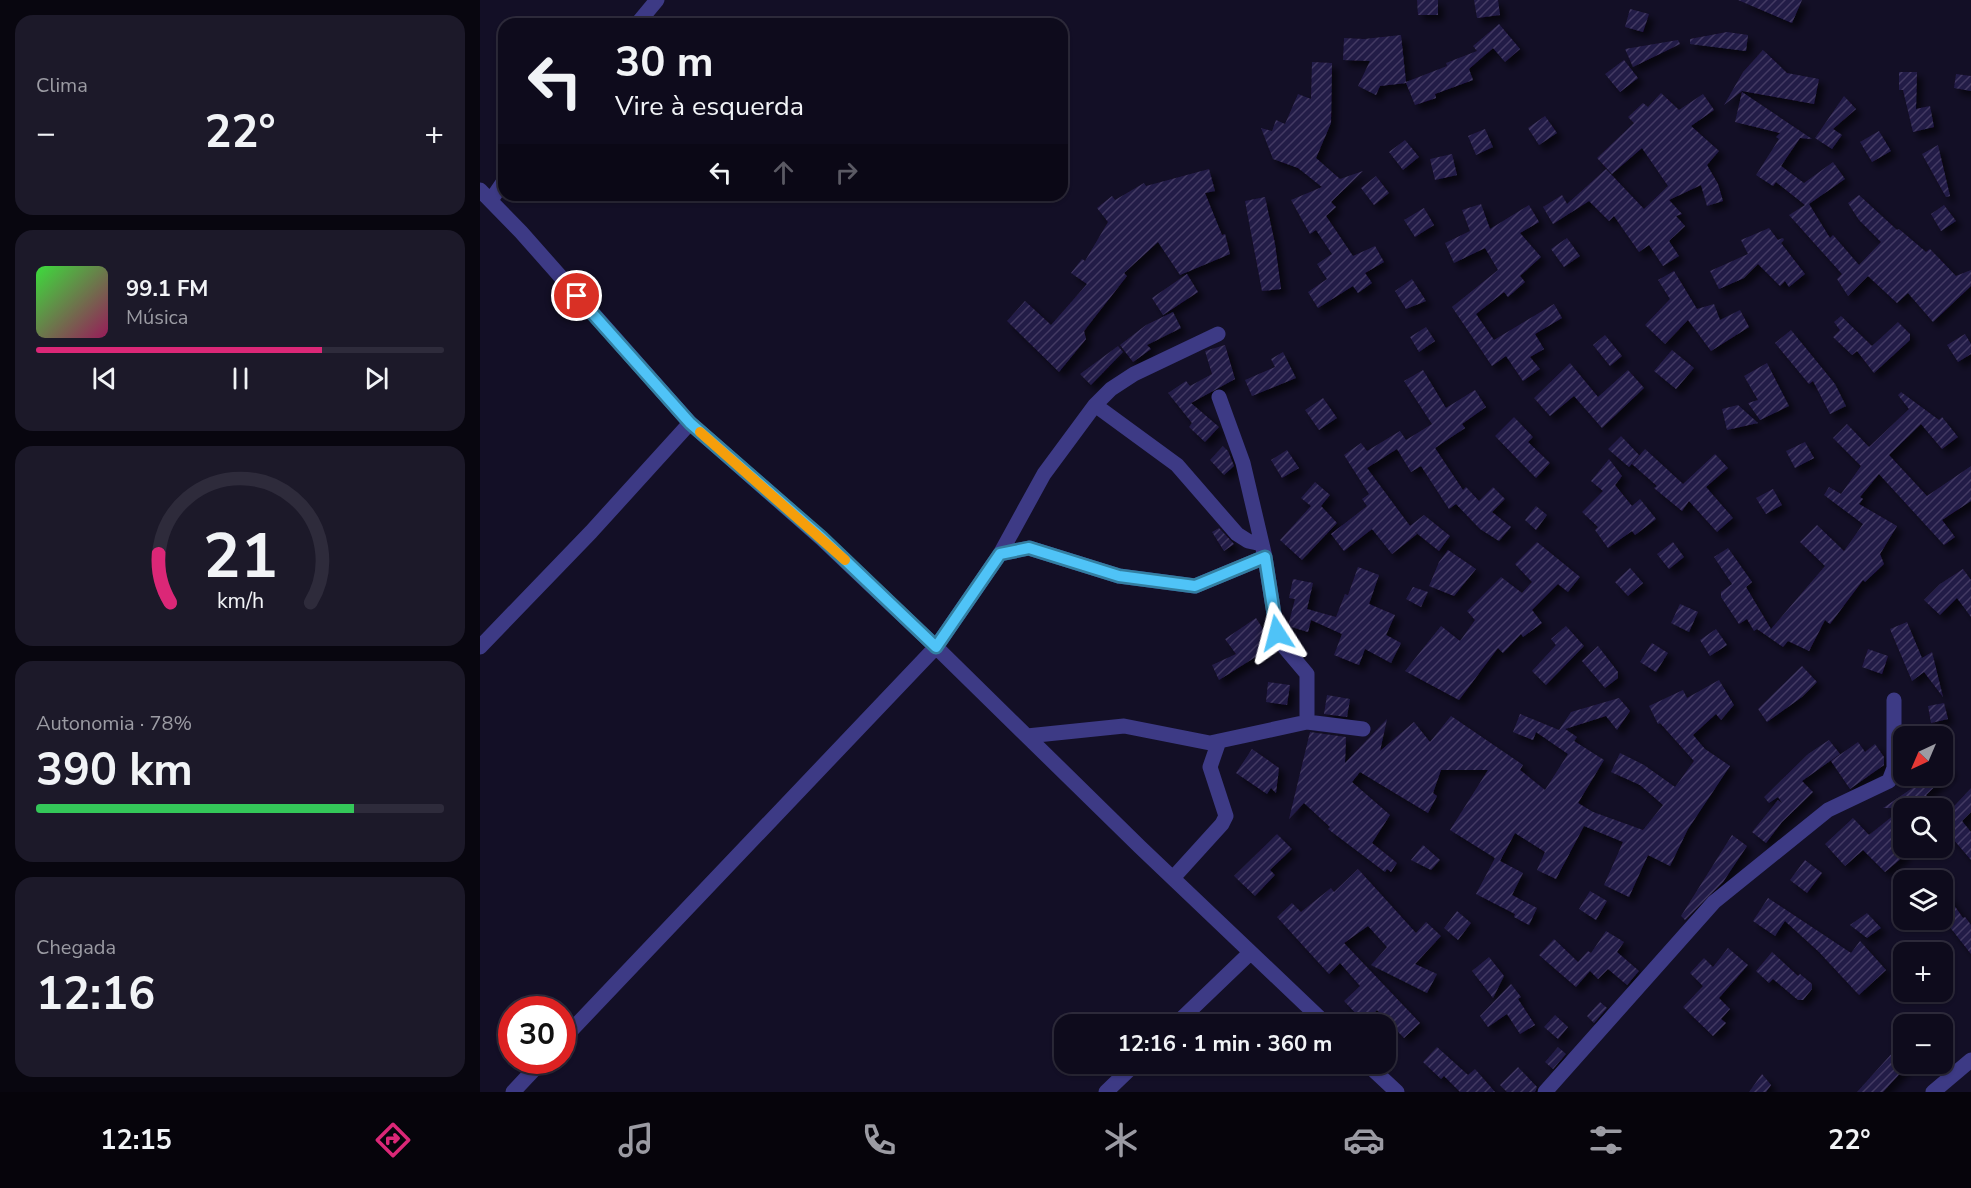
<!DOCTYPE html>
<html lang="pt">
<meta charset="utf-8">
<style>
body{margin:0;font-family:"Nunito Sans",sans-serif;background:#1c1929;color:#f1f3f6;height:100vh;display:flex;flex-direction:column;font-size:22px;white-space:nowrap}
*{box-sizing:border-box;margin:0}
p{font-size:20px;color:#9b9ba3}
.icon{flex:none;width:33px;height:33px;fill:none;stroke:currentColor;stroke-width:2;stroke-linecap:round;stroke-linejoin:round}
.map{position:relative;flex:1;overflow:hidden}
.side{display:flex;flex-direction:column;gap:15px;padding:15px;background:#08060f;width:480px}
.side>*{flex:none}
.guide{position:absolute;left:18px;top:18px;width:570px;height:183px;border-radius:18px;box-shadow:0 2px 4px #0004,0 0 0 2px #2e2b3b;background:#0e0b1c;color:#f1f3f6;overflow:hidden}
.needle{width:39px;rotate:224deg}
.controls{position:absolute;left:1413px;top:726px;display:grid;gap:12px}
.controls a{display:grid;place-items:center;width:60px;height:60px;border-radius:12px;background:#0e0b1c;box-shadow:0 2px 4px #0004,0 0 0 2px #2e2b3b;font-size:30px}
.speed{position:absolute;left:18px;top:996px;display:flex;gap:12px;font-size:30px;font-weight:700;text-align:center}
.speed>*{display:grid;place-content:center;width:78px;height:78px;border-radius:50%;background:#0e0b1c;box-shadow:0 2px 4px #0004,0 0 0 2px #2e2b3b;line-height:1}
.speed .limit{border:9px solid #d22;background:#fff;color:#111}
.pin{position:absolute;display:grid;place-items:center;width:51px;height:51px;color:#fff;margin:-26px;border:3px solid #fff;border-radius:50%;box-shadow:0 2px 6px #0007}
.me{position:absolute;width:66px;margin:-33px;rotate:351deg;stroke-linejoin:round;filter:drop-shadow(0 0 4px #0008)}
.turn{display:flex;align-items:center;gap:21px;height:126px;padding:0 18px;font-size:27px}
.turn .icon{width:78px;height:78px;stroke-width:2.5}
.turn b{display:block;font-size:42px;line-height:51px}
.lanes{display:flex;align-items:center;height:57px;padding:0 18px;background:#0003;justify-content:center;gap:30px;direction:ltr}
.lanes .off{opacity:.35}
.big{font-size:45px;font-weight:700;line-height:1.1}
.side .widget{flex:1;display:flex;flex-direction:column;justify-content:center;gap:9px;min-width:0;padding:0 21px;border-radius:18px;background:#1c1929}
.side .dial{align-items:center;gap:0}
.dial svg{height:156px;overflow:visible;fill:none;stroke:#2e2b3b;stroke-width:7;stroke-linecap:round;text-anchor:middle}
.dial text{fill:#f1f3f6;stroke:none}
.song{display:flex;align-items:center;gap:18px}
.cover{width:72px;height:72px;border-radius:9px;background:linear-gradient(135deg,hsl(120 70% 55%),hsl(330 70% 35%))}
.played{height:6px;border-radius:3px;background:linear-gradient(90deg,#db2777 70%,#2e2b3b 70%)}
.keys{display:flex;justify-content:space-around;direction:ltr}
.heat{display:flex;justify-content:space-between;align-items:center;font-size:33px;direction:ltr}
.charge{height:9px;border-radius:4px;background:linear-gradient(90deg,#34c759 78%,#2e2b3b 0)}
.trip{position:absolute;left:574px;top:1014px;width:342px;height:60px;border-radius:18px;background:#0e0b1c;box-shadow:0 2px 4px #0004,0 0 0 2px #2e2b3b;font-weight:700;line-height:60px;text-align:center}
.tabs{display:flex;height:96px;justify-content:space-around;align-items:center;background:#06040b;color:#9b9ba3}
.tabs .icon{width:42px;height:42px}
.tabs .on{color:#db2777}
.tabs b{font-size:27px;color:#f1f3f6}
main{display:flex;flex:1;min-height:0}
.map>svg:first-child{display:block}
</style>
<main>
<section class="side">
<div class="widget"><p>Clima</p>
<div class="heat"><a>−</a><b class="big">22°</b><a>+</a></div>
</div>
<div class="widget">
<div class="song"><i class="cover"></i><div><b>99.1 FM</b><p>Música</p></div></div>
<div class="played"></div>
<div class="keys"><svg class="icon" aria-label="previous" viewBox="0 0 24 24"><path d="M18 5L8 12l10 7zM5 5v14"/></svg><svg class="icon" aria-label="pause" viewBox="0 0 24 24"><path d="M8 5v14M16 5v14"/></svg><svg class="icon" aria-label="next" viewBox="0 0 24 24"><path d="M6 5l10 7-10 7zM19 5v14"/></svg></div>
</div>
<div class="widget dial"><svg viewBox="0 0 100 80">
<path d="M14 69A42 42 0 1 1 86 69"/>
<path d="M14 69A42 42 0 0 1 8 44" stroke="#db2777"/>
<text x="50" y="56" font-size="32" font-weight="700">21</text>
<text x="50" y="72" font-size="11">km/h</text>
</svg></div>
<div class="widget"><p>Autonomia · 78%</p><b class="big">390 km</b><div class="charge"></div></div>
<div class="widget"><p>Chegada</p><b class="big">12:16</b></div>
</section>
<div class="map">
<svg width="1491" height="1092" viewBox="0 0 1491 1092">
<defs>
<pattern id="building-hatch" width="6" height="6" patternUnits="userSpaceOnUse" patternTransform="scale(1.5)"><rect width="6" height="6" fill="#241b47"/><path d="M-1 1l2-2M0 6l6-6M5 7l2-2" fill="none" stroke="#433b63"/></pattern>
<filter id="shadow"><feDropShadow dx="5.5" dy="5.5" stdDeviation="3" flood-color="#0009"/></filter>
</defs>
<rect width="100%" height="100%" fill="#130f26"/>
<path fill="url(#building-hatch)" filter="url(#shadow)" d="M937 0H958V15H938Z
M994 0H1018L1020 15 997 18Z
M1258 0H1322L1312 23Z
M1150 9 1169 14 1163 32 1145 27Z
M1019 24 1040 49 1025 62 1013 48 989 69 993 80 955 94 956 98 935 105 926 83 900 86 896 95 878 86 890 61 863 60 864 38 884 39 921 35 926 82 967 66 966 63 997 51 993 46Z
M1247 32 1268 35 1266 51 1210 44V39Z
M1198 40 1200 44 1153 67 1145 49Z
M1283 50 1307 73 1339 79 1334 104 1262 91 1244 105 1263 72Z
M1144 60 1158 78 1140 92 1125 74Z
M832 62 852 63 851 123 836 158 860 179 883 171 851 202 856 207 846 216 873 256 895 246 904 262 885 273 892 283 878 293 873 286 838 308 828 292 847 279 837 264 852 254 836 230 830 234 811 200 842 187 818 168 793 159 781 128 792 131 796 120 805 124 818 94 831 99Z
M1419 72H1437L1436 109 1450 106 1454 127 1433 132 1423 90H1419Z
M1476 74 1491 76V91L1474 88Z
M1262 92 1332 139 1320 138 1301 166 1324 183 1353 162 1365 179 1329 204 1350 238 1353 235 1379 265 1401 242 1379 220 1368 203 1379 195 1417 230 1419 229 1446 252 1450 249 1476 276 1491 270V286L1453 322 1428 293 1417 303 1388 276 1368 296 1357 279 1362 274 1309 215 1325 205 1296 182 1293 186 1276 175 1299 139 1296 137 1300 133 1255 122Z
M1181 93 1199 110 1223 94 1234 110 1211 126 1239 151 1227 165 1238 184 1243 201 1227 206 1221 185 1189 200 1202 214 1196 216 1205 226 1189 241 1199 256 1183 266 1169 245 1159 252 1134 216 1129 221 1109 201 1073 224 1063 207 1082 195 1087 204 1126 169 1164 209 1188 186 1162 148 1132 174 1117 158 1154 123 1148 117 1163 103 1168 107Z
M1364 96 1376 109 1353 129 1362 135 1352 149 1335 138Z
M1065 116 1077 133 1059 145 1048 128Z
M1005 129 1013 147 996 155 988 136Z
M1399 131 1411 151 1392 162 1380 142Z
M925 140 939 157 923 170 909 152Z
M1458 145 1470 196 1466 197 1442 154Z
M972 154 977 175 955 180 950 159Z
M729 169 735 191 725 193 742 235 745 234 750 254 700 275 678 242 644 273 647 276 604 331 606 339 579 372 527 321 545 301 571 325 607 284 591 273 602 259 605 261 628 222 617 208 632 196 635 200 664 183 666 186Z
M896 176 909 193 894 205 881 188Z
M785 197 795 244 801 289 782 291 765 201Z
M1001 204 1010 229 1049 205 1059 222 1040 233 1061 257 1040 276 1045 282 1028 297 1024 292 996 314 1014 340 1074 304 1082 318 1055 334 1064 349 1050 357 1060 369 1043 381 1026 356 1012 366 972 307 1018 270 1005 248 974 263 965 243 990 231 982 210Z
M1464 205 1476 221 1461 231 1451 214Z
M944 208 954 225 935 237 924 220Z
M1289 228 1298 240 1303 238 1304 240 1301 243 1325 274 1309 287 1305 281 1300 286 1278 264 1264 278 1239 289 1230 271 1268 254 1261 240Z
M1087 238 1100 256 1084 267 1071 249Z
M1194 271 1217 309 1234 304 1240 320 1260 310 1269 327 1231 351 1208 320 1185 344 1165 325 1190 299 1178 280Z
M707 274 718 292 683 315 672 298Z
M932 279 946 301 926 309 915 291Z
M693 312 701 328 667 345 671 349 653 362 640 345 666 325Z
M1361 316 1392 346 1418 322 1430 334V340L1394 373 1377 351 1372 355 1353 337 1360 330 1354 322Z
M946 327 955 341 939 352 930 337Z
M1311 330 1355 384 1366 406 1350 414 1333 381 1329 384 1295 343Z
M1485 334 1491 344V354L1478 362 1467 345Z
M1125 335 1142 356 1130 366 1113 345Z
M745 345 755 379 711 403 739 427 725 442 709 427 712 423 688 393 706 381 710 386 732 374 725 351Z
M638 346 643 352 611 385 600 374Z
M1192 350 1214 368 1196 389 1174 371Z
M803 352 816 378 772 396 765 380 795 367 791 359Z
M1090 363 1118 397 1148 370 1164 388 1122 428 1094 396 1070 416 1054 398Z
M1287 363 1309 406 1280 420 1268 403 1278 400 1264 376Z
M943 370 966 408 995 390 1006 407 982 424 985 428 955 448 983 490 986 487 999 501 1013 487 1025 499 1012 512 1031 527 1019 541 1000 529 976 504 969 509 941 466 931 472 917 449 887 468 930 526 944 515 970 536 959 551 934 531 937 534 912 554 892 529 864 551 851 534 887 506 882 499 889 494 864 455 881 443 887 451 920 431 926 440 952 424 924 381Z
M1421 392 1459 420 1462 417 1478 437 1462 449 1441 424 1409 455 1447 496 1491 466V501L1462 520 1475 537 1464 545 1399 474 1380 497 1383 499 1379 504 1417 526 1400 554 1404 564 1385 582 1383 580 1350 624 1345 620 1329 651 1308 641 1303 647 1277 629 1274 631 1267 619 1259 624 1241 597V592L1252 584 1234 557 1248 548 1272 582 1266 587 1291 629 1345 566 1320 542 1337 525 1364 551 1383 524 1344 495 1349 487 1361 494 1381 466 1353 438 1367 424 1389 447 1429 409 1418 395Z
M843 398 857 418 839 430 825 410Z
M1258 405 1278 423 1247 430 1242 409Z
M1034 417 1053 437 1048 442 1070 463 1056 478 1015 436Z
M1141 436 1159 455 1149 467 1128 449Z
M1325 442 1334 458 1315 468 1306 451Z
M743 446 748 451 754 466 744 475 730 460Z
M1165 449 1203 484 1235 454 1248 468 1226 487 1253 518 1237 532 1209 501 1202 511 1174 488 1177 486 1152 464Z
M807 450 819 468 802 478 791 460Z
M1129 459 1142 476 1135 485 1152 506 1160 499 1176 519 1155 535 1152 531 1128 548 1115 530 1118 527 1102 512 1123 491 1111 481Z
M835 482 850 495 841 506 857 523 822 560 800 540 831 506 821 498Z
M1293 489 1302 505 1286 514 1276 498Z
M1056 506 1067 515 1056 530 1045 520Z
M739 528 754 544 744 551 732 532Z
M1057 542 1100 577 1088 592 1078 584 1052 610 1062 623 1043 637 1041 634 1023 653 1018 648 979 700 925 671 961 626 980 641 995 620 987 611 1021 577 1042 593 1052 582 1035 564Z
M1193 542 1204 557 1189 569 1177 554Z
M968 550 996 569 974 596 949 586 959 562Z
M878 567 899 575 889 604 915 615 906 635 921 643 911 663 885 649 879 665 854 655 862 634 831 620 828 632 808 626 815 599 809 598 813 579 833 583 827 609 856 617 865 594 868 595Z
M1150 568 1163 583 1148 596 1135 582Z
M1483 569 1491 580V617L1477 598 1460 615 1444 600 1460 584Z
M933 587 948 592 941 607 926 599Z
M1200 604 1218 612 1209 632 1191 623Z
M776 618 788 637 778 644 780 643 785 651 739 680 732 665 756 654 745 639Z
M1427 622 1442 658 1452 652 1463 697 1444 672 1432 681 1410 629Z
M1086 626 1104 646 1066 685 1052 671 1076 645 1071 639Z
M1236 629 1247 645 1230 656 1220 640Z
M1172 643 1188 653 1176 672 1160 662Z
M1118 646 1138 672V678L1125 688 1102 661Z
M1388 649 1408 656 1402 674 1382 667Z
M1322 666 1337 682 1322 697 1287 722 1278 709Z
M1239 680 1254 705 1241 720 1236 714 1213 735 1225 749 1250 766 1208 829 1190 866 1168 855 1149 897 1124 885 1143 842 1104 826 1076 879 1057 870 1065 852 1035 833 1020 861 1043 873 1032 895 1057 908 1049 925 1034 917 1035 914 996 894 1015 858 970 830 1008 770H961L953 793 957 796 948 813 880 772 872 782 910 815 892 843 917 863 911 872 907 869 905 872 848 829 850 827 824 803 809 819 830 732 866 737 865 763 907 719 900 751 934 722 950 742 971 716 1043 765 1040 770 1065 790 1088 754 1056 732 1053 740 1033 732 1040 714 1079 730 1091 712 1139 698 1150 711 1137 730 1126 716 1085 729 1097 737 1094 741 1124 760 1098 803 1113 812 1163 830 1183 805 1160 785 1131 772 1140 753 1164 765 1195 787 1214 761 1180 723 1178 724 1169 706 1203 690 1207 698Z
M788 682 810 685 807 705 786 702Z
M847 695 870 699 867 717 844 714Z
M1464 703 1468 719 1451 723 1448 706Z
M1349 740 1360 754 1322 781 1333 792 1302 822 1286 843 1272 832 1298 800 1302 803 1298 797 1289 803 1284 797 1328 754Z
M1378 742 1385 752 1395 744 1404 757V765L1370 789 1351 761Z
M772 749 799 768 796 793 791 788 787 794 756 773Z
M1465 765 1471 771 1446 795 1455 808H1403L1450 776H1462V766Z
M1491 788V812L1482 821 1491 832V860L1462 826V819Z
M1414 815 1424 829V856L1405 872 1383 850 1365 866 1345 844 1373 818 1389 835Z
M797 834 812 849 790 870 795 875 775 896 754 876Z
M1252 835 1267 846 1243 882 1205 920 1201 916Z
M943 845 960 860 951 870 931 860Z
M1325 860 1342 873 1327 893 1310 880Z
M878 869 936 933 946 922 961 936 935 964 957 974 947 993 891 965 907 947 888 926 864 943 940 1023 924 1038 897 1010 884 1022 864 1001 880 986 860 963 849 974 797 917 812 903 821 912 851 888 854 892Z
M1462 888 1483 918 1485 917 1491 925V954L1462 917Z
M1110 891 1127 901 1116 920 1099 909Z
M1288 898 1371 953 1380 941 1406 970 1379 995 1339 952 1305 921 1295 936 1273 921Z
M977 911 991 923 978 940 964 928Z
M1387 913 1401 928 1387 938 1370 925Z
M1126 931 1144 942 1137 952 1159 971 1147 985 1128 969 1118 979 1110 971 1096 987 1059 955 1074 939 1098 962 1108 951 1111 953Z
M1248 948 1268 965 1239 998 1250 1009 1241 1019 1246 1023 1233 1036 1203 1007 1223 986 1210 973 1224 958 1233 967Z
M1292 952 1318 976 1320 974 1332 984V989L1323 1000H1318L1293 979 1289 983 1276 971Z
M1009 957 1024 976 1013 998 992 971Z
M1031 984 1041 997 1038 999 1055 1025 1040 1034 1027 1014 1008 1027 1000 1016Z
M1120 1002 1127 1008 1114 1023 1107 1016Z
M1075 1015 1088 1027 1078 1039 1064 1027Z
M1424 1040V1069L1403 1092H1377Z
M957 1047 988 1075 995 1069 1015 1092H980L964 1076 961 1079 943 1062Z
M1078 1047 1086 1054 1073 1069 1065 1062Z
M1038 1067 1057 1087 1055 1092H1027L1020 1085Z
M1282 1074 1291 1085 1286 1092H1269Z"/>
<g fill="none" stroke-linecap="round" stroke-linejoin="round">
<path stroke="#3d3a85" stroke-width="15" d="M157 24 177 0
M0 190 41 232 210 423 341 538 456 647 660 847 846 1024
M11 200 24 181
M739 397 763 463 785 557 797 633 800 642 827 674V722
M615 405 697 465 757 534 768 541 782 544
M520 554 549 548 639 576 715 586 785 557
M0 647 111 532 210 423
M547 736 644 726 730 743 827 722 883 729
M693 878 742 824 746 816 730 767 739 741
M696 1024 770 953
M82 1040 456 647 520 554 564 474 615 405 631 389 654 374 738 334
M887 1064 917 1092
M33 1092 63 1060
M626 1092 655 1064
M1065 1092 1234 902 1348 810 1409 781 1414 768V700
M1453 1092 1491 1060"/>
</g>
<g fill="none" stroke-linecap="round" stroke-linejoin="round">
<defs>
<path id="route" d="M97 296 210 423 342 538 456 647 520 554 549 548 639 576 715 586 785 557 797 633"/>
</defs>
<use href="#route" stroke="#337fa1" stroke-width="15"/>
<use href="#route" stroke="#4fc3f7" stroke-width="10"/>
<path stroke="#f59e0b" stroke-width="10" d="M220 432 365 560"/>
</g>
</svg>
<div class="controls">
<a><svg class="needle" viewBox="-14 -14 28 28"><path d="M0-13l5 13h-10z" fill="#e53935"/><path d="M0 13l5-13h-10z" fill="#9b9ba3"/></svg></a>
<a><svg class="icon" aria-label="search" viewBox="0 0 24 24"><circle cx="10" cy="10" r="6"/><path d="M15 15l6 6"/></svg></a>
<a><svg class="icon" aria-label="layers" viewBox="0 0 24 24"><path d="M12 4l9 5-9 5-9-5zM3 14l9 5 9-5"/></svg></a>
<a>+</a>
<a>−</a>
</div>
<div class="speed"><div class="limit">30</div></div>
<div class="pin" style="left:97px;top:296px;background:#d93025"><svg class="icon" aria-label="arrive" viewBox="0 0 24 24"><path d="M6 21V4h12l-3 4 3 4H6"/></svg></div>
<svg class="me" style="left:797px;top:633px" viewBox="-20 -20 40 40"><path d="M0-17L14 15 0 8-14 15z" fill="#4fc3f7" stroke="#fff" stroke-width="4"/></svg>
<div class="trip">12:16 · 1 min · 360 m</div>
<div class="guide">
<div class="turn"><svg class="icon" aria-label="left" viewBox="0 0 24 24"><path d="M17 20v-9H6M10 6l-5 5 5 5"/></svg><div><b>30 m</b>Vire à esquerda</div></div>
<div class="lanes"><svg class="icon" aria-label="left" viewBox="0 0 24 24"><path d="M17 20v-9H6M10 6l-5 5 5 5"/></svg><svg class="icon off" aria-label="ahead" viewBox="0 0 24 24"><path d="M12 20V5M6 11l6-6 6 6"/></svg><svg class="icon off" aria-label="right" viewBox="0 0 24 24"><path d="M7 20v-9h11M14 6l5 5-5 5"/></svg></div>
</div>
</div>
</main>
<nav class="tabs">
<b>12:15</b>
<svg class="icon on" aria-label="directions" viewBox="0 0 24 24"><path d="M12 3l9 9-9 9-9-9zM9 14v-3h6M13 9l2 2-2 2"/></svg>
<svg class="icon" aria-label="music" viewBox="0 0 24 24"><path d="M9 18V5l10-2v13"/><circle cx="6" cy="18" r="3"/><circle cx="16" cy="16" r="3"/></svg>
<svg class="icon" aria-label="phone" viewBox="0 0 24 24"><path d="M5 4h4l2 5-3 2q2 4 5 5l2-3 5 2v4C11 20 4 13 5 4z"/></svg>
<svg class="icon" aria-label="climate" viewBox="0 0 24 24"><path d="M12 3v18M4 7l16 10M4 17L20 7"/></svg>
<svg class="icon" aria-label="car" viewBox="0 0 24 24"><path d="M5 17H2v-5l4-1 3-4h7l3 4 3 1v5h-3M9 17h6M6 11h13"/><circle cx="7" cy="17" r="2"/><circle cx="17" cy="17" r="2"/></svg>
<svg class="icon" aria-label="filters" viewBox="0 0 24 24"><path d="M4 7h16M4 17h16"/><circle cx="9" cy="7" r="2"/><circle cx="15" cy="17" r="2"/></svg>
<b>22°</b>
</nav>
